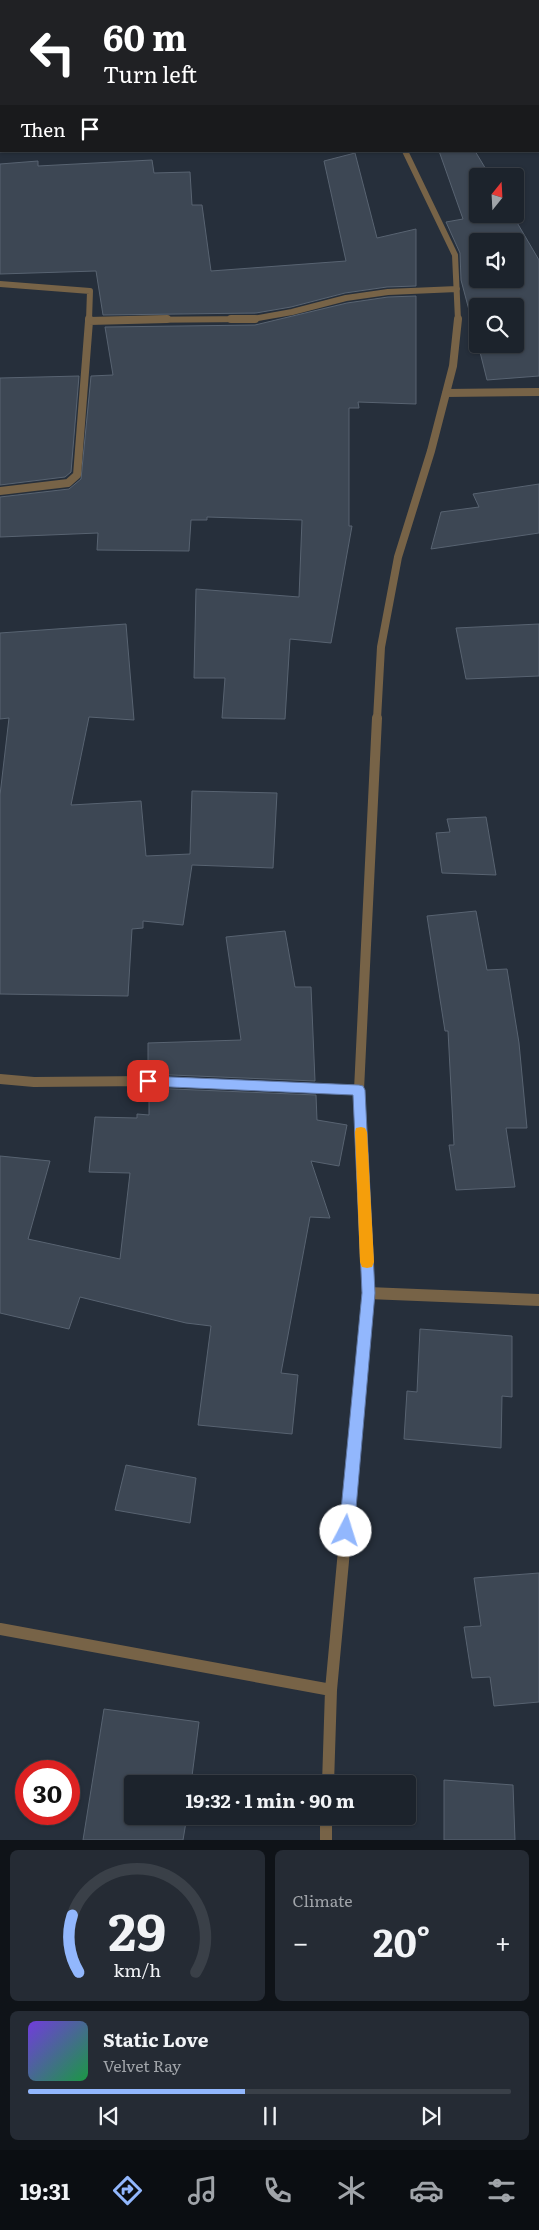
<!DOCTYPE html>
<meta charset="utf-8">
<style>
body{margin:0;font-family:Literata,serif;background:#252b34;color:#f1f3f6;height:100vh;display:flex;flex-direction:column;font-size:19px;white-space:nowrap}
*{box-sizing:border-box;margin:0}
p{font-size:16px;color:#a0a4a9}
.icon{flex:none;width:28px;height:28px;fill:none;stroke:currentColor;stroke-width:2;stroke-linecap:round;stroke-linejoin:round}
.map{position:relative;height:1840px;overflow:hidden}
.drawer{display:flex;flex-direction:column;gap:10px;padding:10px;background:#0f1318;flex:1}
.drawer>*{flex:none}
.guide{position:absolute;left:0px;top:0px;width:540px;height:152px;box-shadow:0 1px 4px #0004,0 0 0 1px #3a4048;background:#202124;color:#fff;overflow:hidden}
.needle{width:32px;rotate:18deg}
.fabs{position:absolute;left:469px;top:168px;display:grid;gap:10px}
.fabs a{display:grid;place-items:center;width:55px;height:55px;border-radius:5px;background:#1c232c;box-shadow:0 1px 4px #0004,0 0 0 1px #3a4048;font-size:25px}
.speed{position:absolute;left:15px;top:1760px;display:flex;gap:10px;font-size:25px;font-weight:700;text-align:center}
.speed>*{display:grid;place-content:center;width:65px;height:65px;border-radius:50%;background:#1c232c;box-shadow:0 1px 4px #0004,0 0 0 1px #3a4048;line-height:1}
.speed .limit{border:8px solid #d22;background:#fff;color:#111}
.pin{position:absolute;display:grid;place-items:center;width:42px;height:42px;color:#fff;margin:-21px;border-radius:10px;box-shadow:0 2px 8px #0006}
.me{position:absolute;width:55px;margin:-28px;rotate:5deg;stroke-linejoin:round;filter:drop-shadow(0 0 4px #0008)}
.turn{display:flex;align-items:center;gap:18px;height:105px;padding:0 20px;font-size:22px}
.turn .icon{width:65px;height:65px;stroke-width:2.5}
.turn b{display:block;font-size:35px;line-height:42px}
.then{display:flex;align-items:center;height:48px;padding:0 20px;background:#0003;gap:10px;font-size:19px}
.big{font-size:38px;font-weight:700;line-height:1.1}
.drawer .card{flex:1;display:flex;flex-direction:column;justify-content:center;gap:8px;min-width:0;padding:0 18px;border-radius:8px;background:#252b34}
.drawer .dial{align-items:center;gap:0}
.dial svg{height:130px;overflow:visible;fill:none;stroke:#3a4048;stroke-width:7;stroke-linecap:round;text-anchor:middle}
.dial text{fill:#f1f3f6;stroke:none}
.song{display:flex;align-items:center;gap:15px}
.cover{width:60px;height:60px;border-radius:8px;background:linear-gradient(135deg,hsl(260 70% 55%),hsl(140 70% 35%))}
.played{height:5px;border-radius:2px;background:linear-gradient(90deg,#92b7fd 45%,#3a4048 45%)}
.keys{display:flex;justify-content:space-around;direction:ltr}
.heat{display:flex;justify-content:space-between;align-items:center;font-size:28px;direction:ltr}
.drawer .tiles{flex:1;display:grid;gap:10px;grid-template-columns:1fr 1fr}
.card:last-child{grid-column:span 2}
.trip{position:absolute;left:124px;top:1775px;width:292px;height:50px;border-radius:5px;background:#1c232c;box-shadow:0 1px 4px #0004,0 0 0 1px #3a4048;font-weight:700;line-height:50px;text-align:center}
.tabs{display:flex;height:80px;justify-content:space-around;align-items:center;background:#0b0e12;color:#a0a4a9}
.tabs .icon{width:35px;height:35px}
.tabs .current{color:#92b7fd}
.tabs b{font-size:22px;color:#f1f3f6}
.map>svg:first-child{display:block}
</style>
<div class="map">
<svg width="539" height="1840" viewBox="0 0 539 1840">
<rect width="100%" height="100%" fill="#262f3b"/>
<path fill="#3d4754" stroke="#586371" fill-rule="evenodd" d="M439 151H475L490 176H478V214H512L539 260V376L487 380 478 344H515V306H478V344L461 280 460 253 446 222 463 219ZM478 241H515V279H478Z
M355 153 377 238 416 229V286L387 287 345 293 291 307 256 313 103 315 96 271 0 274V164L38 161V166L152 160 154 173 190 172 192 205H202L211 271 346 261 324 161Z
M416 296V404L358 402 359 408H349V526H352L331 643 290 639 285 719 222 718 225 678H194L196 589 299 597 302 520 207 517V520H191L189 551 97 550 98 533 0 537V497L69 489 81 479 91 376 113 375 105 327 255 325 347 303 388 297Z
M79 376 71 472 65 477 0 485V378Z
M539 484V533L431 549 441 512 479 507 473 494Z
M126 624 134 720 89 717 71 805 141 801 146 856 190 854 192 791 277 793 273 868 192 865 183 925 143 921V928L132 929 128 996 0 994V795L9 718 0 719V633Z
M539 624V676L466 679 456 628Z
M486 817 496 875 442 873 436 833 450 832 447 819Z
M476 911 487 970 507 969 519 1043 527 1128H506L515 1187 456 1190 449 1145H454L448 1031H445L427 916Z
M285 931 295 987H311L315 1081 148 1074V1043L241 1040 226 937Z
M149 1088 316 1095 317 1120 347 1125 339 1166 311 1161 330 1218 310 1217 281 1373 298 1375 292 1434 198 1425 211 1326 186 1323 80 1297 69 1329 0 1313V1156L50 1161 28 1239 120 1259 130 1173 89 1172 95 1117 137 1118V1114L149 1115Z
M420 1329 512 1336V1397L502 1396 501 1448 404 1439 407 1391 417 1392Z
M126 1465 196 1478 190 1523 115 1510Z
M539 1573V1702L494 1706 490 1677 472 1678 464 1627 481 1626 474 1578Z
M104 1709 199 1722 191 1784H132V1816H187L183 1840H83Z
M444 1780 513 1785 515 1840H444Z"/>
<g fill="none" stroke-linecap="round" stroke-linejoin="round">
<path stroke="#776347" stroke-width="6" d="M405 151 455 255 458 320
M0 284 90 291 89 320
M125 320 253 319 292 312 346 298 388 292 457 289"/>
<path stroke="#776347" stroke-width="8" d="M89 319V321L167 319
M231 319H255
M446 393 539 392
M0 491 68 483 77 475 89 321
M377 719 381 647 398 557 431 451 453 366 458 319"/>
<path stroke="#776347" stroke-width="10" d="M0 1079 34 1082 148 1081 359 1090
M365 1218 359 1090 377 718"/>
<path stroke="#776347" stroke-width="12" d="M368 1293 539 1300
M0 1629 331 1690
M328 1784 331 1690 368 1293 365 1216
M326 1816V1840"/>
</g>
<path fill="#92b7fd" stroke="#5f77a4" d="M148 1076 359 1085 363 1086 365 1090 375 1293 354 1531 351 1536 346 1538 341 1536 339 1531 362 1293 353 1095 148 1086 144 1084 142 1081 144 1077Z"/>
<path fill="#f59e0b" d="M361 1127 365 1128 367 1132 374 1262 372 1267 367 1268 362 1267 360 1262 355 1132 356 1128Z"/>
</svg>
<div class="fabs">
<a><svg class="needle" viewBox="-14 -14 28 28"><path d="M0-13l5 13h-10z" fill="#e53935"/><path d="M0 13l5-13h-10z" fill="#a0a4a9"/></svg></a>
<a><svg class="icon" aria-label="sound" viewBox="0 0 24 24"><path d="M4 9h4l5-4v14l-5-4H4zM17 9q2 3 0 6"/></svg></a>
<a><svg class="icon" aria-label="search" viewBox="0 0 24 24"><circle cx="10" cy="10" r="6"/><path d="M15 15l6 6"/></svg></a>
</div>
<div class="speed"><div class="limit">30</div></div>
<div class="pin" style="left:148px;top:1081px;background:#d93025"><svg class="icon" aria-label="arrive" viewBox="0 0 24 24"><path d="M6 21V4h12l-3 4 3 4H6"/></svg></div>
<svg class="me" style="left:346px;top:1531px" viewBox="-20 -20 40 40"><circle r="19" fill="#fff"/><path d="M0-13L10 11 0 6-10 11z" fill="#92b7fd"/></svg>
<div class="trip">19:32 · 1 min · 90 m</div>
<div class="guide">
<div class="turn"><svg class="icon" aria-label="left" viewBox="0 0 24 24"><path d="M17 20v-9H6M10 6l-5 5 5 5"/></svg><div><b>60 m</b>Turn left</div></div>
<div class="then">Then<svg class="icon" aria-label="arrive" viewBox="0 0 24 24"><path d="M6 21V4h12l-3 4 3 4H6"/></svg></div>
</div>
</div>
<section class="drawer">
<div class="tiles">
<div class="card dial"><svg viewBox="0 0 100 80">
<path d="M14 69A42 42 0 1 1 86 69"/>
<path d="M14 69A42 42 0 0 1 10 34" stroke="#92b7fd"/>
<text x="50" y="56" font-size="32" font-weight="700">29</text>
<text x="50" y="72" font-size="11">km/h</text>
</svg></div>
<div class="card"><p>Climate</p>
<div class="heat"><a>−</a><b class="big">20°</b><a>+</a></div>
</div>
<div class="card">
<div class="song"><i class="cover"></i><div><b>Static Love</b><p>Velvet Ray</p></div></div>
<div class="played"></div>
<div class="keys"><svg class="icon" aria-label="previous" viewBox="0 0 24 24"><path d="M18 5L8 12l10 7zM5 5v14"/></svg><svg class="icon" aria-label="pause" viewBox="0 0 24 24"><path d="M8 5v14M16 5v14"/></svg><svg class="icon" aria-label="next" viewBox="0 0 24 24"><path d="M6 5l10 7-10 7zM19 5v14"/></svg></div>
</div>
</div>
</section>
<nav class="tabs">
<b>19:31</b>
<svg class="icon current" aria-label="directions" viewBox="0 0 24 24"><path d="M12 3l9 9-9 9-9-9zM9 14v-3h6M13 9l2 2-2 2"/></svg>
<svg class="icon" aria-label="music" viewBox="0 0 24 24"><path d="M9 18V5l10-2v13"/><circle cx="6" cy="18" r="3"/><circle cx="16" cy="16" r="3"/></svg>
<svg class="icon" aria-label="phone" viewBox="0 0 24 24"><path d="M5 4h4l2 5-3 2q2 4 5 5l2-3 5 2v4C11 20 4 13 5 4z"/></svg>
<svg class="icon" aria-label="climate" viewBox="0 0 24 24"><path d="M12 3v18M4 7l16 10M4 17L20 7"/></svg>
<svg class="icon" aria-label="car" viewBox="0 0 24 24"><path d="M5 17H2v-5l4-1 3-4h7l3 4 3 1v5h-3M9 17h6M6 11h13"/><circle cx="7" cy="17" r="2"/><circle cx="17" cy="17" r="2"/></svg>
<svg class="icon" aria-label="filters" viewBox="0 0 24 24"><path d="M4 7h16M4 17h16"/><circle cx="9" cy="7" r="2"/><circle cx="15" cy="17" r="2"/></svg>
</nav>
